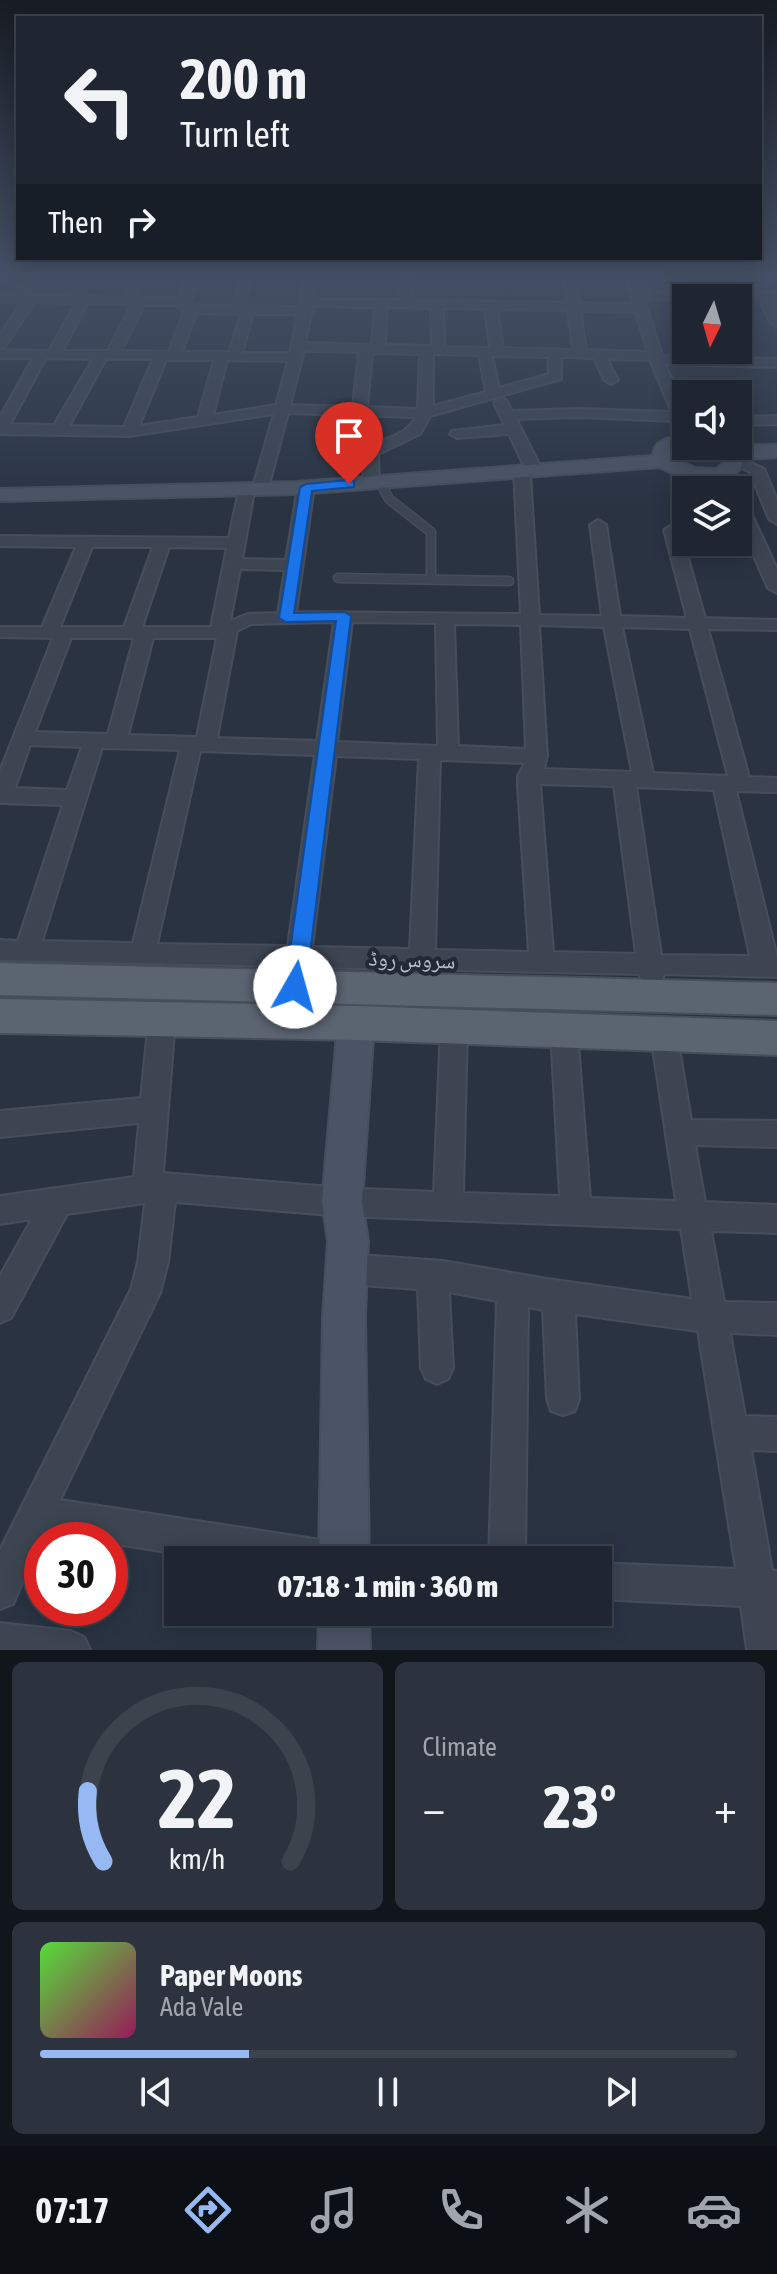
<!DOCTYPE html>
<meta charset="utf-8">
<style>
body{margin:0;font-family:"Asap Condensed","Noto Naskh Arabic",sans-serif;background:#2c323e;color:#f1f3f6;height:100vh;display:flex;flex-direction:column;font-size:30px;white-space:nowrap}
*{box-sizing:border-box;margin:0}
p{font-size:26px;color:#a1a5ac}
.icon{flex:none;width:44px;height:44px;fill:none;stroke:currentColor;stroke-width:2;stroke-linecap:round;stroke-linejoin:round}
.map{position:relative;height:1650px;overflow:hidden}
.side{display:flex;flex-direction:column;gap:12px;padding:12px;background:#11151c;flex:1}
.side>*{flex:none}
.hud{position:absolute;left:16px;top:16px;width:746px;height:244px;border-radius:0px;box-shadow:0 4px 20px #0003,0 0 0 2px #3c434d;background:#1f2632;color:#f1f3f6;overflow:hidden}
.needle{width:52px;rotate:185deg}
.controls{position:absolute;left:672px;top:284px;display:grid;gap:16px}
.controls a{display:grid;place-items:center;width:80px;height:80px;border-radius:0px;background:#1f2632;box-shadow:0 4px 20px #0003,0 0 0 2px #3c434d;font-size:40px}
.speed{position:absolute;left:24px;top:1522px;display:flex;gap:16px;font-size:40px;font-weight:700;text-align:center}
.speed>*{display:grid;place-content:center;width:104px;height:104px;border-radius:50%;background:#1f2632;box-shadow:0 4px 20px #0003,0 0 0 2px #3c434d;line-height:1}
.speed .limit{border:12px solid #d22;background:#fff;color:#111}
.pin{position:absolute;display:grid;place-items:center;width:68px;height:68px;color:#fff;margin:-82px -34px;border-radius:50% 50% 50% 0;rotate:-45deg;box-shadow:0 0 8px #0007}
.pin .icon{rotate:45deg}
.me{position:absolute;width:88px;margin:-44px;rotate:7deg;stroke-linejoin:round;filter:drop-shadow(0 0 6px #0008)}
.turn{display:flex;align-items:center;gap:28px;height:168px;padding:0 32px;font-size:36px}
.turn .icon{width:104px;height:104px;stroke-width:2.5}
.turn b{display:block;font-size:56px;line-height:68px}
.then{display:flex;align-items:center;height:76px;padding:0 32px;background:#0003;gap:16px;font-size:30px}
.big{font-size:60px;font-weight:800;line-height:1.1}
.side .tile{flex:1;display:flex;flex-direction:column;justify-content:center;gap:12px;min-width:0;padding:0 28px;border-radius:12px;background:#2c323e}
.side .dial{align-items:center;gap:0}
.dial svg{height:208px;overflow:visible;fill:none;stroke:#3c434d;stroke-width:7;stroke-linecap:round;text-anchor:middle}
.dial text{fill:#f1f3f6;stroke:none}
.song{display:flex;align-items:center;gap:24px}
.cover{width:96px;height:96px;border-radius:12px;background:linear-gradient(135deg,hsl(110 70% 55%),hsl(330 70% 35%))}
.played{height:8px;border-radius:4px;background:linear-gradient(90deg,#97b9f3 30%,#3c434d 30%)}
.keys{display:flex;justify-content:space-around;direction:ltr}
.heat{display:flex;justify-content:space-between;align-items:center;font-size:44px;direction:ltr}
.side .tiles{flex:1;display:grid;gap:12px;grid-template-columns:1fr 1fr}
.tile:last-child{grid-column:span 2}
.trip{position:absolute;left:164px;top:1546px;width:448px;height:80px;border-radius:0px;background:#1f2632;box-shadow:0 4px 20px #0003,0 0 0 2px #3c434d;font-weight:800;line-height:80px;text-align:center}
.menu{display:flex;height:128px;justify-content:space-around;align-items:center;background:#0c0f14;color:#a1a5ac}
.menu .icon{width:56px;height:56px}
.menu .active{color:#97b9f3}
.menu b{font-size:36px;color:#f1f3f6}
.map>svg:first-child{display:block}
</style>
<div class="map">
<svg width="777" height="1650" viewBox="0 0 777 1650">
<rect width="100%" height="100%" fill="#293342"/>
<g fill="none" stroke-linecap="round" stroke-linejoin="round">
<defs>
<path id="lane" d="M380 482 389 499 431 532V579
M338 578 509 581"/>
<path id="street" d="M29 276H40L27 295 70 296 82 276H92L82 296 124 297 135 276H145L136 297 178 298 189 276H199L189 305 232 306 242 276H253L244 306 299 307 304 276H315L313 299 400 300 403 276H414L412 300 567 303 564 276H575L579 303 634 304 626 276H636L642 292 777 293V301L771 300 777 312V327L771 323 759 300 644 299 662 356 777 359V367L665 364 686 412V433L681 432 676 421 578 417 516 419 542 470 539 473 530 474 539 615 602 616 590 525 598 520 606 525 620 616 687 618 664 530 672 525 680 530 705 618 777 620V630L708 629 749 777 777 778V792L736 791 777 957V977L664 974 661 984 652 987 643 984 639 974 310 967 306 977 297 980 288 977 285 966 0 960V940L18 941 63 805 0 803V771L53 638 0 637V627H42L76 547 0 546V536L229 538 239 490 247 485 253 487 274 414 129 436 0 434V417L33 358H0V350L49 351 76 303 34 302 5 347 0 348V335L22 302H0V294L15 295ZM88 303 132 304 108 351H62ZM144 305H175L184 312 169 352 121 351ZM312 306 375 307 372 345 305 343 311 314 314 311ZM387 307 431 308 432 346 385 345ZM443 308 485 309 490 348 444 347ZM497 309 568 310 573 350 503 348ZM580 311 636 312 648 352 586 350ZM196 313 241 314 229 352H182ZM253 314H298L290 353H242ZM304 351 359 352 353 407 290 405ZM372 353 420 354 418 409 367 407ZM433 354 479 355 486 392 433 406ZM492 356 548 357 549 374 499 388ZM561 357 594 358 604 380 611 384 618 380 607 359 650 360 672 412 578 409 512 411 506 400 501 399 494 403 505 425 452 431 450 434 457 438 509 434 524 466 514 470 521 614 296 612 314 487 306 482 298 487 286 560 242 559 254 492 260 494 268 489 288 413 416 417C405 439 379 436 364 453L363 482 371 487 379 482 378 454 420 434 430 416 561 379ZM46 358 93 359 54 425 10 424ZM106 359H153L124 427 69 426ZM166 360H214L198 417 139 426ZM227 360 288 361 276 405 213 415ZM92 547H153L124 627H60ZM169 547 227 548 211 627H142ZM240 569 285 570 278 613 248 614 230 621ZM334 622 317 741 217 738 237 631 251 624ZM352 622 436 623 438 746 337 742ZM454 624 521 625 526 749 458 746ZM539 625 604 627 632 772 544 769 547 756ZM622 627 690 629 728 776 653 773ZM71 638H134L108 734 35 732ZM153 638H217L197 737 128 735ZM30 745 82 747 67 790 15 788ZM102 748 180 750 133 943 42 941ZM200 751 315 755 288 946 157 944ZM336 756 419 759 410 949 312 947ZM440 760 525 763 518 776V786L529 952 435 950ZM540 784 614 786 636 954 553 952ZM636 787 714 790 750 956 661 955Z
M777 416V424L738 425V417Z
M736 456 764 469 777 500V524L769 519 750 472 728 461Z
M724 467 729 469 740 490 738 493V490H724L716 472Z
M738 497 746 502 777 569V593L768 588 738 520Z
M162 1008 171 1011 175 1019 163 1173 342 1188 434 1192 441 1027 445 1019 454 1016 463 1019 467 1027 463 1193 560 1196 551 1031 555 1023 564 1020 573 1023 577 1031 590 1198 676 1201 651 1035 655 1027 664 1024 673 1027 677 1035 691 1120 777 1121V1147L695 1145 705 1202 777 1205V1233L711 1231 724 1302 777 1303V1335L730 1333 745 1416 777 1417V1451L751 1450 772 1570 777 1571V1650H747L741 1606 598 1599V1563L736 1569 698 1331 575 1314 579 1399 575 1411 563 1415 551 1411 547 1399 543 1310 528 1307 525 1560H489L497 1301 449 1292 453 1368 448 1379 437 1384 426 1379 421 1368 418 1289 346 1284 335 1280 331 1269 335 1258 346 1254 443 1261 547 1279 692 1299 681 1229 342 1216 175 1202 168 1262 160 1293 60 1500 334 1542 347 1547 352 1560H218L110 1543V1540L44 1533 13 1604 0 1609V1550L131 1289 138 1262 145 1203 67 1214 11 1318 0 1323V1276L32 1219 0 1224V1196L134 1177 139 1123 0 1137V1111L141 1098 149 1019 153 1011Z
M0 1623 71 1631 84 1637 90 1650H0Z"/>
<path id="secondary" d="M686 435V446H690L672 453 674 458 695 468 716 469 726 461 711 446 777 445V457L745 459 737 473C713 488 684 481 660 467L297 494 0 501V489L297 482 653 456C653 439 673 437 686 435Z
M356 1008 368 1013 374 1023 362 1202 368 1241 365 1317 369 1560H319L323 1317 328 1241 322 1202 338 1023 344 1013Z
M319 1612H369L370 1650H318Z"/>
<path id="primary" d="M0 963 777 983V1015L0 995Z
M0 999 356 1006 777 1021V1055L356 1040 0 1033Z"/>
</defs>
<use href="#lane" stroke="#464e5b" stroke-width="11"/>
<use href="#street" stroke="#464e5b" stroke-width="4"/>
<use href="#secondary" stroke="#464e5b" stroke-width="4"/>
<use href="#primary" stroke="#464e5b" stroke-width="4"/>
<use href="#lane" stroke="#3d4552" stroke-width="8"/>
<use href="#street" fill="#3d4552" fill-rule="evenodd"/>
<use href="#secondary" fill="#4b5464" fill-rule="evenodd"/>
<use href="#primary" fill="#5b6471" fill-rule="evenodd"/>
</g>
<linearGradient id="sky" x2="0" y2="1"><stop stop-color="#171c24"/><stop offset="0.54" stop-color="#435065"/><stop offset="1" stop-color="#435065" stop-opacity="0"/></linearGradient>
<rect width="777" height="507" fill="url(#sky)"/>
<path fill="#1a73e8" stroke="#114b97" stroke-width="2" d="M349 480 354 481V487L312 491 294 613 344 612 351 616 306 987 303 993 295 995 288 993 285 987 336 621 286 622 279 618 300 487 306 484Z"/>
<g text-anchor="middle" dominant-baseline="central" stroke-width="8" stroke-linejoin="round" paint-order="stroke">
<g font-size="22" fill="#bac0cc" stroke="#212a37">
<text transform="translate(412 959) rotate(2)">سروس روڈ</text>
</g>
</g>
</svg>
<div class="controls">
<a><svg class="needle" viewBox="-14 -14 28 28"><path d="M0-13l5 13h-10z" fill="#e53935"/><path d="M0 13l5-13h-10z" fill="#a1a5ac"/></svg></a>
<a><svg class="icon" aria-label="sound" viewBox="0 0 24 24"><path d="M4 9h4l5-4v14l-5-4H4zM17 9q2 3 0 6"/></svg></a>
<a><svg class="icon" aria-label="layers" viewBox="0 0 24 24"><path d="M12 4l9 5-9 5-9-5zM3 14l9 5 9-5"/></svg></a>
</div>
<div class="speed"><div class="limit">30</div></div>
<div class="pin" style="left:349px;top:484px;background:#d93025"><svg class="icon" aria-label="arrive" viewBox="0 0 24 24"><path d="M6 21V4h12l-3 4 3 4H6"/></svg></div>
<svg class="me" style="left:295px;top:987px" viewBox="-20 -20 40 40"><circle r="19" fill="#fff"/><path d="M0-13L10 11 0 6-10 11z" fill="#1a73e8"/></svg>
<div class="trip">07:18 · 1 min · 360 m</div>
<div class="hud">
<div class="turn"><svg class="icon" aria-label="left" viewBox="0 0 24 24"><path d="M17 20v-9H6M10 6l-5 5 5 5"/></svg><div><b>200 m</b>Turn left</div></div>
<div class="then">Then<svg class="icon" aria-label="right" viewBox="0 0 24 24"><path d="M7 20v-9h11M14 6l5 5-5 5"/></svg></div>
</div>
</div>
<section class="side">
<div class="tiles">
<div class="tile dial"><svg viewBox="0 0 100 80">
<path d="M14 69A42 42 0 1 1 86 69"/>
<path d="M14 69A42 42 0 0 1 8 42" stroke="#97b9f3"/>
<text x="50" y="56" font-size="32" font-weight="700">22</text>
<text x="50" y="72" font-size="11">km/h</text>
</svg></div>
<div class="tile"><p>Climate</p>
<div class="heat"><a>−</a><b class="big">23°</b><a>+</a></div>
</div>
<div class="tile">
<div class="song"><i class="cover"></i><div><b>Paper Moons</b><p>Ada Vale</p></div></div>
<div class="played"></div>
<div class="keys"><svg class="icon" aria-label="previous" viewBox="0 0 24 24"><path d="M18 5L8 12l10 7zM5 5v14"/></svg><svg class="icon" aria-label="pause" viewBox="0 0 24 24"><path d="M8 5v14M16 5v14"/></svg><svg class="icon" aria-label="next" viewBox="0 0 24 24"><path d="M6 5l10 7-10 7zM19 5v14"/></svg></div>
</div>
</div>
</section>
<nav class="menu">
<b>07:17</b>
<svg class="icon active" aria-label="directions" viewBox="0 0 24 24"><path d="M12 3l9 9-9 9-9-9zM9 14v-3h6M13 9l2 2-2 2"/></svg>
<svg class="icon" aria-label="music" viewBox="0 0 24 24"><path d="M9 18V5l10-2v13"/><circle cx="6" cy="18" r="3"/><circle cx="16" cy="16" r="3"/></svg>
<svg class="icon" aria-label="phone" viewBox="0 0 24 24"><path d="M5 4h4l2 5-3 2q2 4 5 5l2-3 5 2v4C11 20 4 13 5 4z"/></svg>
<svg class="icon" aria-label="climate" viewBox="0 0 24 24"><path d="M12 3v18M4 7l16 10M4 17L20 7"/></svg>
<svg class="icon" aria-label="car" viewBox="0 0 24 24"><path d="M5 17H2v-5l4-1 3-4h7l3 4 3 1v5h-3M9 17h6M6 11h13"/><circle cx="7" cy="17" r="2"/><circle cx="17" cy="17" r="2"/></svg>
</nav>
